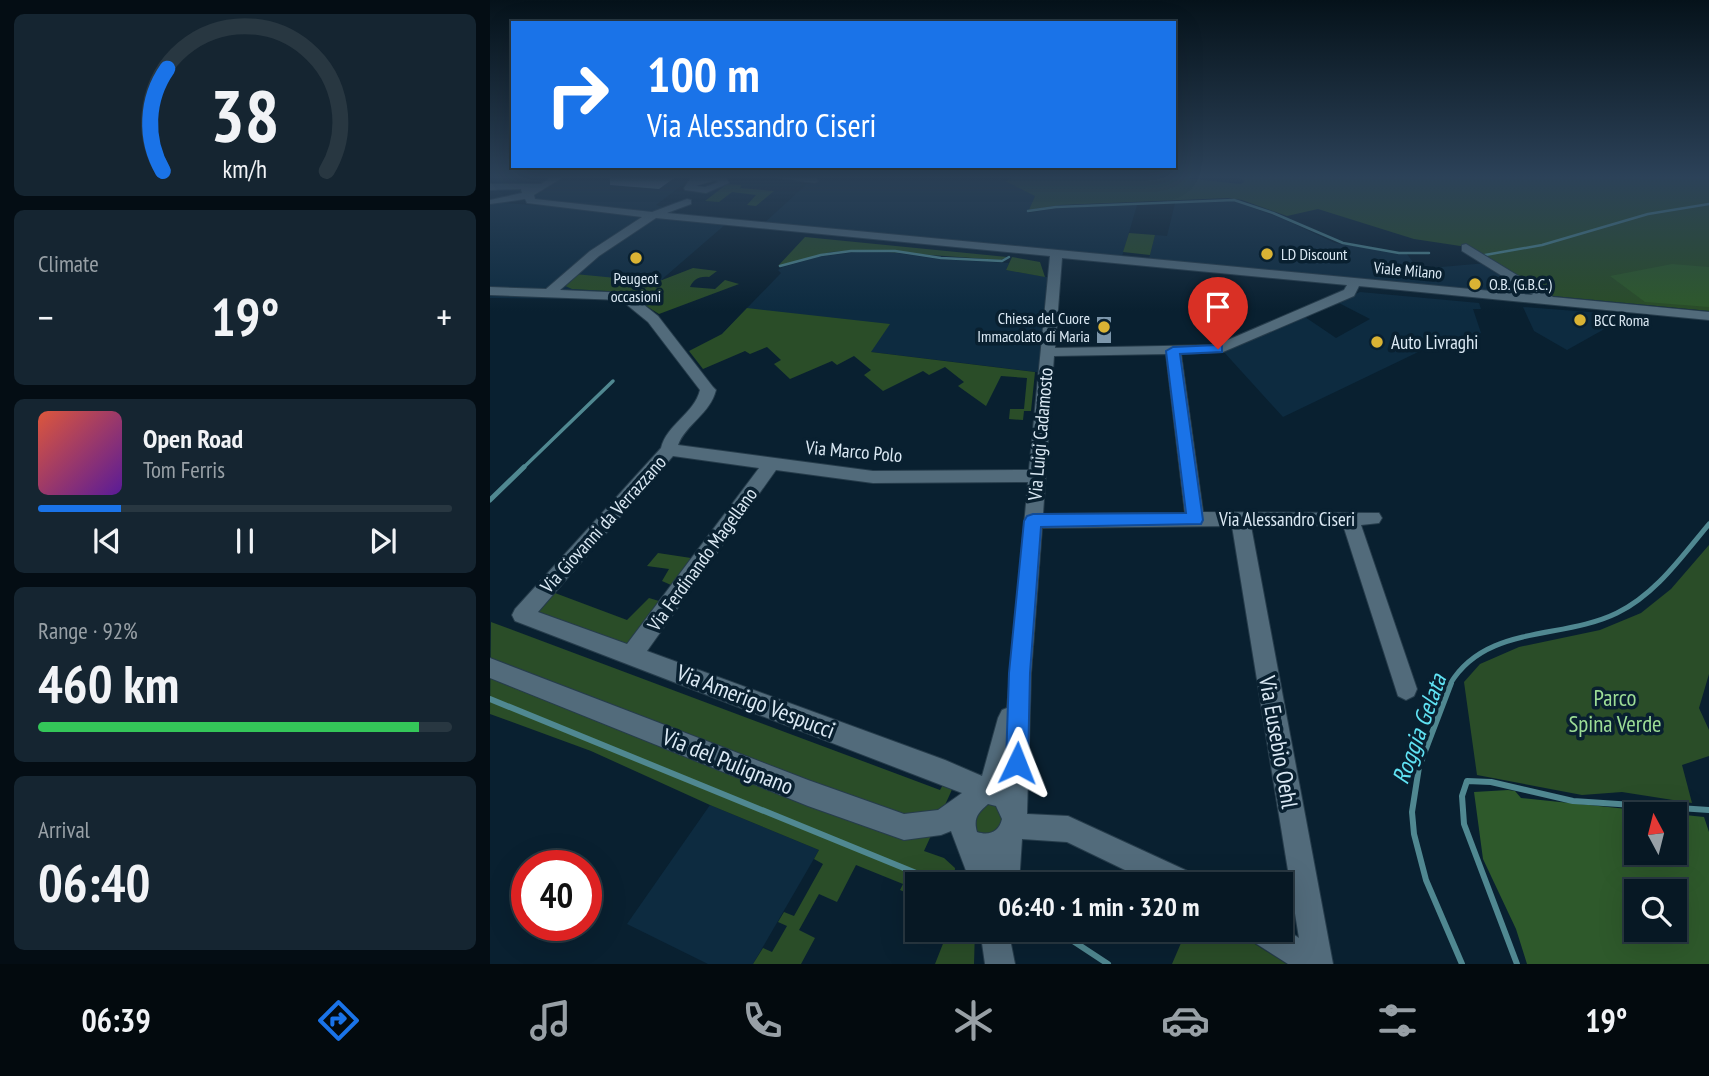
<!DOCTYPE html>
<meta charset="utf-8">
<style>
body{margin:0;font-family:"PT Sans Narrow",sans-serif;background:#152531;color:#f1f3f6;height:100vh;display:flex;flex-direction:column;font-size:26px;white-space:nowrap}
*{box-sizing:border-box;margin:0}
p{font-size:23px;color:#98a0a6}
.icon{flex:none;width:38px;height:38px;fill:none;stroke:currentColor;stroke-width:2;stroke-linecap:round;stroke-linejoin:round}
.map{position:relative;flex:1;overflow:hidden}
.side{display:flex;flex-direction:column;gap:14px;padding:14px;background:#040d14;width:490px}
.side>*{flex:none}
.hud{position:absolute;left:21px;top:21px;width:665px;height:147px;border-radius:0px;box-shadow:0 7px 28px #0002,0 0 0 2px #283741;background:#1a73e8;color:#fff;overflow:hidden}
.needle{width:46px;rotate:353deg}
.buttons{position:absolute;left:1134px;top:802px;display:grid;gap:14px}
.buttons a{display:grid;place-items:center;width:63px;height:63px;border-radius:0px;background:#071824;box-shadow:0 7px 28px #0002,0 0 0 2px #283741;font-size:35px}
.speed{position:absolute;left:21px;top:850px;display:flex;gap:14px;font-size:35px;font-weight:700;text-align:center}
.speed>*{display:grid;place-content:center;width:91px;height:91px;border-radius:50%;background:#071824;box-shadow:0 7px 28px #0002,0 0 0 2px #283741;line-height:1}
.speed .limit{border:10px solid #d22;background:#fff;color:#111}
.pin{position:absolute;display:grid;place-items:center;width:60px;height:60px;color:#fff;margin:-72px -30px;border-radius:50% 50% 50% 0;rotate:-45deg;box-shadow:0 0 7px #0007}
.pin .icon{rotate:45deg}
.me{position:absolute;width:77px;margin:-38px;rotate:2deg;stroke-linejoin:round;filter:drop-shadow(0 0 5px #0008)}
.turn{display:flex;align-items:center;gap:24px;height:147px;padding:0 21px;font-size:32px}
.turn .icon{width:91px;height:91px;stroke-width:2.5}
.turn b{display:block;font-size:49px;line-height:60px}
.big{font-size:52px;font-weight:700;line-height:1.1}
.side .card{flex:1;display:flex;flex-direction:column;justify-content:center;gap:10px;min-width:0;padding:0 24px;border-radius:10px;background:#152531}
.side .dial{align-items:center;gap:0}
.dial svg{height:182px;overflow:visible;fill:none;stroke:#283741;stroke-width:7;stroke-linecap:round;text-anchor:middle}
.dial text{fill:#f1f3f6;stroke:none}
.song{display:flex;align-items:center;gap:21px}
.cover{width:84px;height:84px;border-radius:10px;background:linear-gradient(135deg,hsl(10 70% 55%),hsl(270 70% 35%))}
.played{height:7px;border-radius:4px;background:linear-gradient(90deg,#1a73e8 20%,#283741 20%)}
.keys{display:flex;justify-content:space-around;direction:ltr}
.heat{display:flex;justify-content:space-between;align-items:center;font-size:38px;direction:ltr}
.charge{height:10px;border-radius:5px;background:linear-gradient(90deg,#34c759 92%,#283741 0)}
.trip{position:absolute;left:415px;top:872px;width:388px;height:70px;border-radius:0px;background:#071824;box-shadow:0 7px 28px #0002,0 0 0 2px #283741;font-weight:700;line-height:70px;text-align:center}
.menu{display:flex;height:112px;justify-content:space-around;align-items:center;background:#030a0e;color:#98a0a6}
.menu .icon{width:49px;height:49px}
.menu .current{color:#1a73e8}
.menu b{font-size:32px;color:#f1f3f6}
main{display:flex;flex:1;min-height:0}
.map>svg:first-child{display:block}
</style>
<main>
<section class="side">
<div class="card dial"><svg viewBox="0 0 100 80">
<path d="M14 69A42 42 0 1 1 86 69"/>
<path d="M14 69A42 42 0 0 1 16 24" stroke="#1a73e8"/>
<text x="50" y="56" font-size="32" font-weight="700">38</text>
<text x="50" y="72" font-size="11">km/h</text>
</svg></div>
<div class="card"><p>Climate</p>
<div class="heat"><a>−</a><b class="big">19°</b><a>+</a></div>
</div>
<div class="card">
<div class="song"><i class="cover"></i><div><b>Open Road</b><p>Tom Ferris</p></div></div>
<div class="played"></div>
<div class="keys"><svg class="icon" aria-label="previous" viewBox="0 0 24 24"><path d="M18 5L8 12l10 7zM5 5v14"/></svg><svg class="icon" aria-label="pause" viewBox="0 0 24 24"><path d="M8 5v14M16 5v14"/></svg><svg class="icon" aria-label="next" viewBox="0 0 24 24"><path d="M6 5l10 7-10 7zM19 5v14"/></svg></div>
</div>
<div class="card"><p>Range · 92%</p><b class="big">460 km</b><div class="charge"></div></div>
<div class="card"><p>Arrival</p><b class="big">06:40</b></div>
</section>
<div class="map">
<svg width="1219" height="964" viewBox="0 0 1219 964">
<rect width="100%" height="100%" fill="#092030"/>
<path fill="#0d2b40" d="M48 176H204L166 205 173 207 158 215 237 223 140 307 119 299 0 298V202L68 207 44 202 39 194 59 182H48Z
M325 176H505L545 196 538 213 567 208 647 205 631 260 271 226 317 184H325L332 178Z
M743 201 791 218 845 243 917 254 928 269 997 263 1155 302 1161 309 658 263 665 235 677 236 685 203Z
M367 252 407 253 447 259 519 263 516 270 563 278 554 373 232 334 291 273 288 270 293 267 328 257Z
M870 292 989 303 991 309H983L991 333 969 341 949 342 793 417 733 351 815 317 846 338 880 319 847 302Z
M1033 307 1112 313 1118 327 1077 350 1044 331Z
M220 805 329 850 263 964H218L137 924Z"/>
<path fill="#2a4d28" d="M527 176H676L751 184 755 181 746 176H1219V311L1053 295 977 247 924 239 828 209 797 216 752 200 738 198 570 205 539 210 545 196 515 181Z
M237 184 252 185 250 188 284 191 266 206 257 205 266 195 242 192 229 202 215 201Z
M639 233 665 235 660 255 633 252Z
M315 237 517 257 511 260 370 250 341 252 288 266Z
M522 257 550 262 555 277 516 270Z
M203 268 227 271 219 277C207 276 203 281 200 287L225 289 235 280 249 284 169 314 134 292 82 289 73 285 85 274 167 282Z
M257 308 400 324 381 352 545 372 541 411H534L533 420 519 419 520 409H534L537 378 511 376 496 406 468 386 474 382 455 367 439 375 433 371 393 391 374 375 381 370 364 356 347 365 342 361 300 379 284 364 291 360 277 347 260 354 255 351 213 369 199 351 232 334Z
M1219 545V674L1209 708 1219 730V756L1192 765 1202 803 1132 792 1092 795 987 775 974 682 990 664 1029 647 1110 630 1151 613 1181 589Z
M168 553 201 558 181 585 172 581 179 569 157 566Z
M65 593 137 620 159 598 169 601 140 642 134 644 48 612Z
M1 622 450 790 455 781 465 783 434 851 454 858 465 868 464 884H427V897L410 890 413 884 366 865 347 902 329 894 309 930 325 938 311 964H263L273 948 282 952 297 926 288 922 294 912 304 916 333 864 324 859 329 850 220 805 101 751 0 714Z
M497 804 507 805 514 821 505 834H490L486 830 485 814Z
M455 929H485L484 964H445L458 931Z
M697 929H741L797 964H682Z"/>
<path fill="#2e592b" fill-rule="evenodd" d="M1182 264 1219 267V307L1155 302 1120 276Z
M1018 790 1025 791 1031 798 1214 817 1219 832V964H1037L1026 929 993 859 984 792ZM1146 814H1185V852H1146ZM1146 891H1185V929H1146Z"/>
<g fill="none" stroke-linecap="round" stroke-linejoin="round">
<path stroke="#508891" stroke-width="2.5" d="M538 211 566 207 744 200 783 213 853 243 909 253H939
M995 255 1052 245 1158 214 1219 204
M290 266 331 255 361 251H405L451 258 512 261 519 257"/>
<path stroke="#508891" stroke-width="3.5" d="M32 469 123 381"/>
<path stroke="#508891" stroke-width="5" d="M0 500 34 467
M960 684C996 624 1072 640 1127 613 1166 594 1192 556 1219 524"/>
<path stroke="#508891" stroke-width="6" d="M961 683 929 767 922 812 924 834 936 880 972 964
M0 699 453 884
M556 929 583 941 618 964
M1027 964 974 824 972 796 977 781 1001 782 1083 801 1219 810"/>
</g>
<path fill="#7c96aa" d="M120 176H187L169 189 120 185Z
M607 317H621V343H607Z"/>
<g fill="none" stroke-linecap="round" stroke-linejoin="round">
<defs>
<path id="minor" d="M63 176H75L44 195 45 199 162 212 197 199 201 200V204L177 213 1043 295 972 251V245L976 244 1063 297 1219 312V320L869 286 864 296 733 352 691 354 713 512 889 513 892 518 889 523 871 525 927 689 924 696 916 700 908 696 853 525 761 526 843 964H798L759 939 755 929H791V926L809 938 742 526 552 528 541 673 537 814 578 816 704 874 708 884H664L577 842 532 839 529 884H481L461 831 451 835 414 840 318 806 0 678V658L318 780 414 814 448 810 472 793 25 621 22 615 25 609 171 448C177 424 204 414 210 390L158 322 131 300 0 295V287L56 289 100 251 152 217 37 203 35 199 0 204V200L32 193 31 189 0 190V184H51ZM166 218 560 256 539 470 383 471 188 445C196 424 220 414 226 390L223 387 168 316 139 293 70 290 109 256ZM572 258 857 285 854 290 726 345 565 348ZM676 354 695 513 553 514 564 356ZM183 456 269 468 137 644 48 612ZM286 470 383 483 538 482 517 708 512 710 508 718 492 776 455 760 157 651ZM498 804 506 806 512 819C509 832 499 836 487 832 483 818 488 813 498 804Z
M212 176H235L239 183 216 193 195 190 194 188 200 179ZM225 180 229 182 215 187 206 186Z
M275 176H319L330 180 325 183Z
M490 929H518L525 964H495Z"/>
</defs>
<use href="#minor" stroke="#263c4b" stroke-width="2"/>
<use href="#minor" fill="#526b7b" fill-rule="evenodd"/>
</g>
<linearGradient id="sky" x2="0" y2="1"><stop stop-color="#05121a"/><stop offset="0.57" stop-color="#2c4259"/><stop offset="1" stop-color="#2c4259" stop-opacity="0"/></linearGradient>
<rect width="1219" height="311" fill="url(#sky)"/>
<path fill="#1a73e8" stroke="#114b97" stroke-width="2" d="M728 345 732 346V352L690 354 713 520 711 524 551 527 540 673 538 763 535 771 527 774 519 771 516 763 519 673 534 521 537 516 543 514 696 513 676 351 683 347Z"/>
<g fill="#dab334" stroke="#092030" stroke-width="2.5">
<circle cx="777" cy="254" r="7"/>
<circle cx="146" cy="258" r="7"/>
<circle cx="985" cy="284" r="7"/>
<circle cx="1090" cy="320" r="7"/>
<circle cx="614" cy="327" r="7"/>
<circle cx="887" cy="342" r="7"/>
</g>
<g text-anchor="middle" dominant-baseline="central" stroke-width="7" stroke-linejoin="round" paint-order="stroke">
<g font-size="16" fill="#dbe9f4" stroke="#092030" text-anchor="start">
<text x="791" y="254">LD Discount</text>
<text x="146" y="278" text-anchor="middle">Peugeot<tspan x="146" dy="18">occasioni</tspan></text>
<text x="999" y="284">O.B. (G.B.C.)</text>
<text x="600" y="318" text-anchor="end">Chiesa del Cuore<tspan x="600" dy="18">Immacolato di Maria</tspan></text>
<text x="1104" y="320">BCC Roma</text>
</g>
<g font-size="16" fill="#dbe9f4" stroke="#092030">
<text transform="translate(918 270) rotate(5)">Viale Milano</text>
</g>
<g font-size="19" fill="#dbe9f4" stroke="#092030" text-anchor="start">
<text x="901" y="342">Auto Livraghi</text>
</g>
<g font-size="19" fill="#dbe9f4" stroke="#092030">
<text transform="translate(550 434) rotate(-85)">Via Luigi Cadamosto</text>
<text transform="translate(364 451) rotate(5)">Via Marco Polo</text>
<text x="797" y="519">Via Alessandro Ciseri</text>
<text transform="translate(113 524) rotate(-48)">Via Giovanni da Verrazzano</text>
<text transform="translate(212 559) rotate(-54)">Via Ferdinando Magellano</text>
</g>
<g font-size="23" fill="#9cdc96" stroke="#092030">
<text x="1125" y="697">Parco<tspan x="1125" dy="26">Spina Verde</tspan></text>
</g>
<g font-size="23" fill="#dbe9f4" stroke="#092030">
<text transform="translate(266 701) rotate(21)">Via Amerigo Vespucci</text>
<text transform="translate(789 742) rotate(80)">Via Eusebio Oehl</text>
<text transform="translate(238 761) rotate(22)">Via del Pulignano</text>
</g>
<g font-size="24" font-style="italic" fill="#60e3f4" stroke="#092030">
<text transform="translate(929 729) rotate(-70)">Roggia Gelata</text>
</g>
</g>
</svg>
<div class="buttons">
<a><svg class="needle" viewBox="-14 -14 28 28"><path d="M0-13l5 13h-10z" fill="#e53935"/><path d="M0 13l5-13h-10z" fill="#98a0a6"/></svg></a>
<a><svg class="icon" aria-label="search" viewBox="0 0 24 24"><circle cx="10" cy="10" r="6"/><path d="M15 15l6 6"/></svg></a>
</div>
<div class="speed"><div class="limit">40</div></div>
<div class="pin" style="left:728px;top:349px;background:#d93025"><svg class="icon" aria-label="arrive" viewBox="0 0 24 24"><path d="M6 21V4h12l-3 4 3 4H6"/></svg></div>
<svg class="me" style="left:527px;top:763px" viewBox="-20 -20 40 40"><path d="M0-17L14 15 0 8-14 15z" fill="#1a73e8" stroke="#fff" stroke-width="4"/></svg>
<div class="trip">06:40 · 1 min · 320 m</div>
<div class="hud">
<div class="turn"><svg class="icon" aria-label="right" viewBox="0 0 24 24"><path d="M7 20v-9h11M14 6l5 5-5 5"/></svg><div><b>100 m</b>Via Alessandro Ciseri</div></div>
</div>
</div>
</main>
<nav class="menu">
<b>06:39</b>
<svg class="icon current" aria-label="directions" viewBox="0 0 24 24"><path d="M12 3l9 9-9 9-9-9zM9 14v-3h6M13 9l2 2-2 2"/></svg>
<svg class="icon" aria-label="music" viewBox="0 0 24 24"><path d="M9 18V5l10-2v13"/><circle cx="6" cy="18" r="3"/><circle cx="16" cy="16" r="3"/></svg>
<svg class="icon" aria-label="phone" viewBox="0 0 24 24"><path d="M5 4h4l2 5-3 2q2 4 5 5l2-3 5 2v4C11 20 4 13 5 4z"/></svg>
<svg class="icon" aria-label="climate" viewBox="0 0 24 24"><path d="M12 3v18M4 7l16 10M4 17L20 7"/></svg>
<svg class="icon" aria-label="car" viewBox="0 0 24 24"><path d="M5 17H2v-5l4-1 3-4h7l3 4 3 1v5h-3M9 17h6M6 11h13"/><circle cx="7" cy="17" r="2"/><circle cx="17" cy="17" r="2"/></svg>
<svg class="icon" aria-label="filters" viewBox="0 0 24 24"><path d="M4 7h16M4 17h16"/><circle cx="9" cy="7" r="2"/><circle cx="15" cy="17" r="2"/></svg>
<b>19°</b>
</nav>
